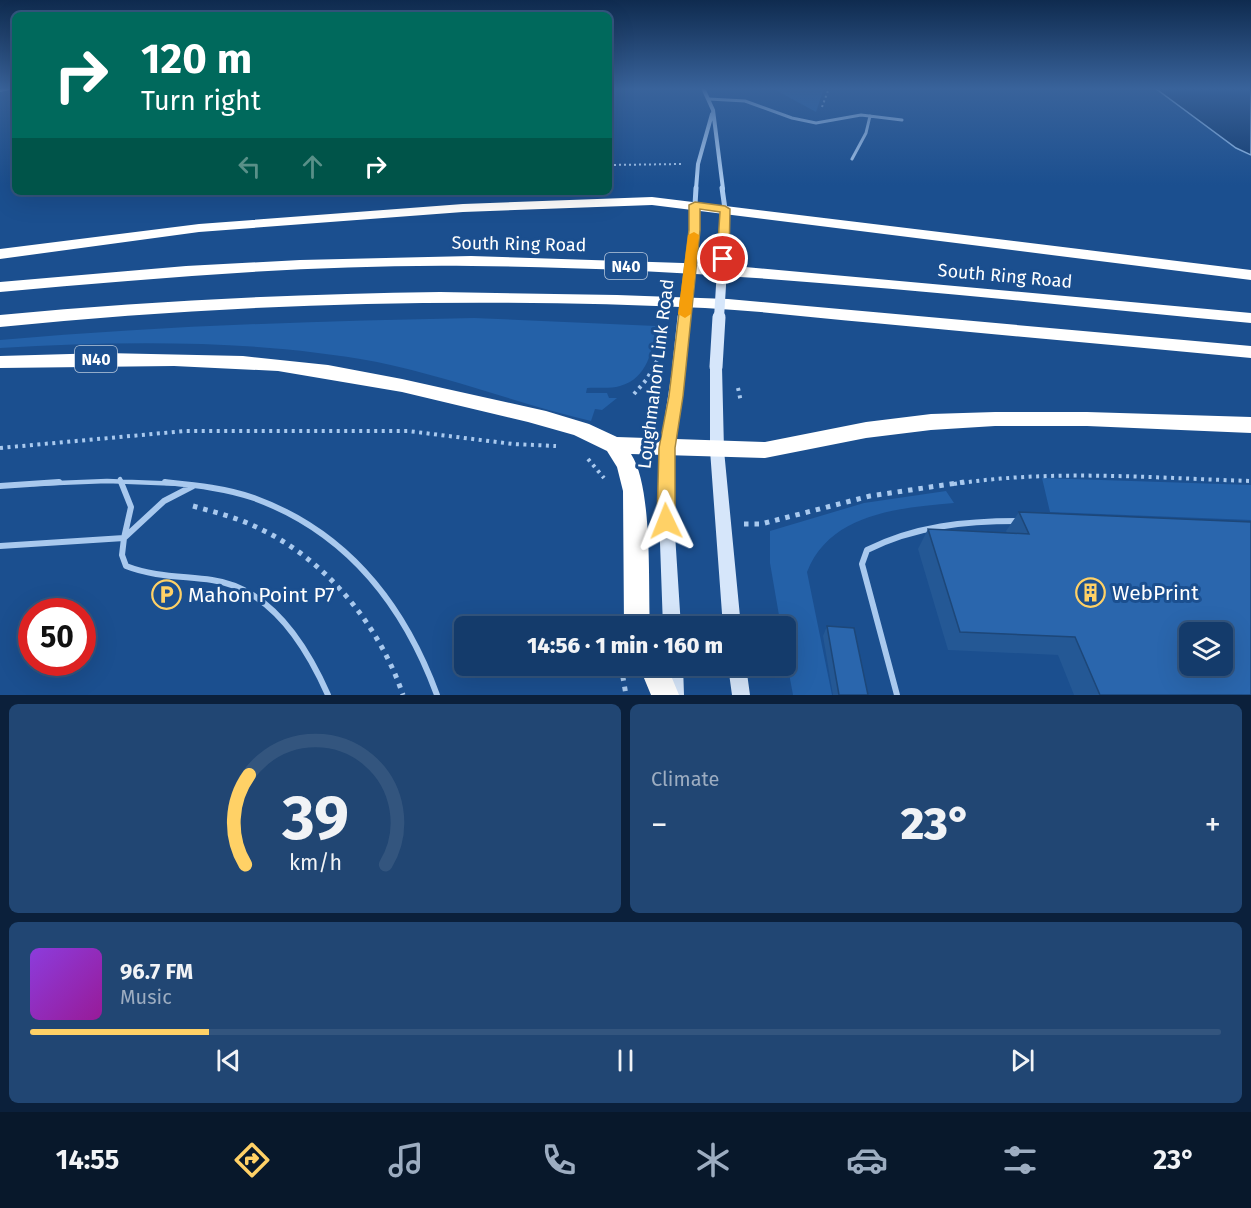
<!DOCTYPE html>
<meta charset="utf-8">
<style>
body{margin:0;font-family:"Fira Sans",sans-serif;background:#214673;color:#f1f3f6;height:100vh;display:flex;flex-direction:column;font-size:22px;white-space:nowrap}
*{box-sizing:border-box;margin:0}
p{font-size:20px;color:#9dadc1}
.icon{flex:none;width:33px;height:33px;fill:none;stroke:currentColor;stroke-width:2;stroke-linecap:round;stroke-linejoin:round}
.map{position:relative;height:695px;overflow:hidden}
.drawer{display:flex;flex-direction:column;gap:9px;padding:9px;background:#0b203b;flex:1}
.drawer>*{flex:none}
.guide{position:absolute;left:12px;top:12px;width:600px;height:183px;border-radius:9px;box-shadow:0 6px 24px #0002,0 0 0 2px #33557e;background:#00695c;color:#fff;overflow:hidden}
.tools{position:absolute;left:1179px;top:622px;display:grid;gap:12px}
.tools a{display:grid;place-items:center;width:54px;height:54px;border-radius:9px;background:#143b6b;box-shadow:0 6px 24px #0002,0 0 0 2px #33557e;font-size:30px}
.speed{position:absolute;left:18px;top:598px;display:flex;gap:12px;font-size:30px;font-weight:700;text-align:center}
.speed>*{display:grid;place-content:center;width:78px;height:78px;border-radius:50%;background:#143b6b;box-shadow:0 6px 24px #0002,0 0 0 2px #33557e;line-height:1}
.speed .limit{border:9px solid #d22;background:#fff;color:#111}
.pin{position:absolute;display:grid;place-items:center;width:51px;height:51px;color:#fff;margin:-26px;border:3px solid #fff;border-radius:50%;box-shadow:0 2px 6px #0007}
.me{position:absolute;width:66px;margin:-33px;rotate:358deg;stroke-linejoin:round;filter:drop-shadow(0 0 4px #0008)}
.turn{display:flex;align-items:center;gap:21px;height:126px;padding:0 30px;font-size:27px}
.turn .icon{width:78px;height:78px;stroke-width:2.5}
.turn b{display:block;font-size:42px;line-height:51px}
.lanes{display:flex;align-items:center;height:57px;padding:0 30px;background:#0003;justify-content:center;gap:30px;direction:ltr}
.lanes .off{opacity:.35}
.big{font-size:45px;font-weight:800;line-height:1.1}
.drawer .widget{flex:1;display:flex;flex-direction:column;justify-content:center;gap:9px;min-width:0;padding:0 21px;border-radius:9px;background:#214673}
.drawer .dial{align-items:center;gap:0}
.dial svg{height:156px;overflow:visible;fill:none;stroke:#33557e;stroke-width:7;stroke-linecap:round;text-anchor:middle}
.dial text{fill:#f1f3f6;stroke:none}
.song{display:flex;align-items:center;gap:18px}
.cover{width:72px;height:72px;border-radius:9px;background:linear-gradient(135deg,hsl(270 70% 55%),hsl(300 70% 35%))}
.played{height:6px;border-radius:3px;background:linear-gradient(90deg,#ffd166 15%,#33557e 15%)}
.keys{display:flex;justify-content:space-around;direction:ltr}
.heat{display:flex;justify-content:space-between;align-items:center;font-size:33px;direction:ltr}
.drawer .tiles{flex:1;display:grid;gap:9px;grid-template-columns:1fr 1fr}
.widget:last-child{grid-column:span 2}
.trip{position:absolute;left:454px;top:616px;width:342px;height:60px;border-radius:9px;background:#143b6b;box-shadow:0 6px 24px #0002,0 0 0 2px #33557e;font-weight:800;line-height:60px;text-align:center}
.tab-bar{display:flex;height:96px;justify-content:space-around;align-items:center;background:#08182b;color:#9dadc1}
.tab-bar .icon{width:42px;height:42px}
.tab-bar .on{color:#ffd166}
.tab-bar b{font-size:27px;color:#f1f3f6}
.map>svg:first-child{display:block}
</style>
<div class="map">
<svg width="1251" height="695" viewBox="0 0 1251 695">
<rect width="100%" height="100%" fill="#1b4f8f"/>
<path fill="#2461a8" d="M772 88H824L816 112Z
M474 318 656 326C652 351 648 378 620 386 610 389 597 387 587 388L586 393H607L609 398H617L602 410 595 409 591 421C519 404 450 377 377 362 254 339 124 341 0 348V340C158 326 316 321 474 318Z
M1042 478 1251 485V520L1050 512Z
M946 491 954 503C899 508 830 513 807 572L832 695H793L786 657V627H781L770 563V531L864 503Z"/>
<path fill="#123a6d" stroke="#9cc4f0" stroke-width="1.5" d="M1155 88H1251V155L1236 148Z"/>
<g fill="none" stroke-linecap="round" stroke-linejoin="round">
<path stroke="#a9c9ee" stroke-width="2" stroke-dasharray="2 3" stroke-linecap="butt" d="M822 107 829 88
M609 165 683 164"/>
<path stroke="#a9c9ee" stroke-width="4" stroke-dasharray="3 4.5" stroke-linecap="butt" d="M738 388 741 402
M634 394 647 379 657 361
M0 448 185 431H408L513 444 556 446
M588 459 604 478
M954 484C1052 469 1152 478 1251 481"/>
<path stroke="#a9c9ee" stroke-width="5" stroke-dasharray="4.5 6" stroke-linecap="butt" d="M193 506C214 512 235 517 254 526 324 557 379 624 403 695
M744 524H761L870 496 964 482
M621 666 626 695"/>
<path stroke="#a9c9ee" stroke-width="3" d="M709 99 745 101 792 118 816 123 861 115 902 120
M852 159 866 133 870 116"/>
<path stroke="#a9c9ee" stroke-width="4.5" d="M120 479 122 484
M33 484 107 481 182 484"/>
<path stroke="#a9c9ee" stroke-width="6" d="M121 482 131 507 124 538
M165 482C194 485 226 488 254 498 347 532 404 605 437 695
M0 486 59 482
M124 538 164 501 193 486
M0 546 124 538 122 555 126 566C154 577 183 576 212 580 270 588 306 645 328 695
M897 695 862 564 867 550C915 526 965 521 1018 521"/>
<path stroke="#a9c9ee" stroke-width="4" d="M703 88 713 110 723 189
M0 90 9 88
M696 189 698 164 712 114"/>
<path stroke="#a9c9ee" stroke-width="5" d="M722 188 725 209
M695 205 696 188"/>
<path fill="#d6e6fa" fill-rule="evenodd" d="M695 202 700 205 699 234 694 237 689 234 690 205Z
M725 206 730 209 729 237 724 240 719 237 720 209Z
M679 360 685 364 674 448 672 487 681 627H663L658 487 660 448 673 364Z
M716 363 722 367 724 450 741 627H723L710 450V367Z
M665 666H683L684 695H666Z
M728 666H746L750 695H732Z"/>
<path fill="#fff" fill-rule="evenodd" d="M652 197 1251 270V280L652 205 463 212 199 232 0 259V249L199 224 463 204Z
M471 256 713 264 1251 313V323C992 299 732 268 472 266 314 264 157 278 0 292V282L186 266 300 260Z
M440 292 617 295 728 299 1251 346V358C1125 346 1000 335 874 323 818 318 762 311 705 308 470 297 234 303 0 327V315C147 301 293 294 440 292Z
M105 353 243 356 328 365 402 379 546 411 589 424 617 437 765 442 866 422 931 414 995 412H1087L1251 417V433L1087 426H995L931 430 866 438 765 458 631 454C653 487 648 584 650 627H624L623 491 617 467 607 451 574 435 528 422 402 392 278 371 174 366 0 368V356Z
M639 666H667L679 695H651Z"/>
<path stroke="#d6e6fa" stroke-width="10" d="M684 318 694 234
M719 318 724 237"/>
<path stroke="#d6e6fa" stroke-width="13" d="M679 364 684 317
M716 367 719 317"/>
</g>
<path fill="#245895" d="M1019 512 1251 695H1074L1058 655 948 650 918 549 928 529 1007 533 1006 531Z
M827 626 868 695H833L823 636Z"/>
<path fill="#2a66ad" stroke="#1d4779" stroke-width="1.5" fill-rule="evenodd" d="M1019 512 1251 522V695H1100L1075 637 960 632 928 529 1029 534ZM1190 633H1222V666H1190Z
M827 626 854 628 868 695H839Z"/>
<linearGradient id="sky" x2="0" y2="1"><stop stop-color="#0f2b4f"/><stop offset="0.48" stop-color="#39639b"/><stop offset="1" stop-color="#39639b" stop-opacity="0"/></linearGradient>
<rect width="1251" height="185" fill="url(#sky)"/>
<path fill="#ffd166" stroke="#a68842" stroke-width="1.5" d="M695 202 725 206 730 209 729 259 723 262 717 259 720 212 700 209V230L683 396 675 448V521L672 526 666 528 660 526 657 521 659 448 669 396 689 230V205Z"/>
<path fill="#f59e0b" d="M694 232 699 235 691 314 685 318 678 314 688 235Z"/>
<defs>
<symbol id="building-ring" viewBox="-11 -11 22 22"><circle r="9.5" fill="#1b4f8f" stroke="#ffd166" stroke-width="1.5"/><path d="M-4-6H4V6H1V3H-1V6H-4ZM-2.5-4.3h1.7v1.8h-1.7ZM.8-4.3h1.7v1.8H.8ZM-2.5-1h1.7V.8h-1.7ZM.8-1h1.7V.8H.8Z" fill="#ffd166"/></symbol>
<symbol id="parking-ring" viewBox="-11 -11 22 22"><circle r="9.5" fill="#1b4f8f" stroke="#ffd166" stroke-width="1.5"/><path d="M-3.5-5.5H1a3.5 3.5 0 0 1 0 7H-1V5.5H-3.5ZM-1-3.4V-.6H.8a1.4 1.4 0 0 0 0-2.8Z" fill="#ffd166"/></symbol>
</defs>
<g fill-rule="evenodd">
<use href="#building-ring" x="1074" y="576" width="33" height="33"/>
<use href="#parking-ring" x="150" y="578" width="33" height="33"/>
</g>
<g text-anchor="middle" dominant-baseline="central" stroke-width="6" stroke-linejoin="round" paint-order="stroke">
<g fill="#1b4f8f" stroke="#bbcadd" stroke-width="1.5">
<rect x="605" y="253" width="42" height="26" rx="4.5"/>
<rect x="75" y="346" width="42" height="26" rx="4.5"/>
</g>
<g font-size="16" font-weight="bold" fill="#fff">
<text x="626" y="266">N40</text>
<text x="96" y="359">N40</text>
</g>
<g font-size="18" fill="#fff" stroke="#1b4f8f">
<text transform="translate(519 244) rotate(1)">South Ring Road</text>
<text transform="translate(1005 276) rotate(5)">South Ring Road</text>
<text transform="translate(656 374) rotate(-83)">Loughmahon Link Road</text>
</g>
<g font-size="21" fill="#fff" stroke="#1b4f8f" text-anchor="start">
<text x="1112" y="593">WebPrint</text>
<text x="188" y="595">Mahon Point P7</text>
</g>
</g>
</svg>
<div class="tools">
<a><svg class="icon" aria-label="layers" viewBox="0 0 24 24"><path d="M12 4l9 5-9 5-9-5zM3 14l9 5 9-5"/></svg></a>
</div>
<div class="speed"><div class="limit">50</div></div>
<div class="pin" style="left:723px;top:259px;background:#d93025"><svg class="icon" aria-label="arrive" viewBox="0 0 24 24"><path d="M6 21V4h12l-3 4 3 4H6"/></svg></div>
<svg class="me" style="left:666px;top:521px" viewBox="-20 -20 40 40"><path d="M0-17L14 15 0 8-14 15z" fill="#ffd166" stroke="#fff" stroke-width="4"/></svg>
<div class="trip">14:56 · 1 min · 160 m</div>
<div class="guide">
<div class="turn"><svg class="icon" aria-label="right" viewBox="0 0 24 24"><path d="M7 20v-9h11M14 6l5 5-5 5"/></svg><div><b>120 m</b>Turn right</div></div>
<div class="lanes"><svg class="icon off" aria-label="left" viewBox="0 0 24 24"><path d="M17 20v-9H6M10 6l-5 5 5 5"/></svg><svg class="icon off" aria-label="ahead" viewBox="0 0 24 24"><path d="M12 20V5M6 11l6-6 6 6"/></svg><svg class="icon" aria-label="right" viewBox="0 0 24 24"><path d="M7 20v-9h11M14 6l5 5-5 5"/></svg></div>
</div>
</div>
<section class="drawer">
<div class="tiles">
<div class="widget dial"><svg viewBox="0 0 100 80">
<path d="M14 69A42 42 0 1 1 86 69"/>
<path d="M14 69A42 42 0 0 1 16 23" stroke="#ffd166"/>
<text x="50" y="56" font-size="32" font-weight="700">39</text>
<text x="50" y="72" font-size="11">km/h</text>
</svg></div>
<div class="widget"><p>Climate</p>
<div class="heat"><a>−</a><b class="big">23°</b><a>+</a></div>
</div>
<div class="widget">
<div class="song"><i class="cover"></i><div><b>96.7 FM</b><p>Music</p></div></div>
<div class="played"></div>
<div class="keys"><svg class="icon" aria-label="previous" viewBox="0 0 24 24"><path d="M18 5L8 12l10 7zM5 5v14"/></svg><svg class="icon" aria-label="pause" viewBox="0 0 24 24"><path d="M8 5v14M16 5v14"/></svg><svg class="icon" aria-label="next" viewBox="0 0 24 24"><path d="M6 5l10 7-10 7zM19 5v14"/></svg></div>
</div>
</div>
</section>
<nav class="tab-bar">
<b>14:55</b>
<svg class="icon on" aria-label="directions" viewBox="0 0 24 24"><path d="M12 3l9 9-9 9-9-9zM9 14v-3h6M13 9l2 2-2 2"/></svg>
<svg class="icon" aria-label="music" viewBox="0 0 24 24"><path d="M9 18V5l10-2v13"/><circle cx="6" cy="18" r="3"/><circle cx="16" cy="16" r="3"/></svg>
<svg class="icon" aria-label="phone" viewBox="0 0 24 24"><path d="M5 4h4l2 5-3 2q2 4 5 5l2-3 5 2v4C11 20 4 13 5 4z"/></svg>
<svg class="icon" aria-label="climate" viewBox="0 0 24 24"><path d="M12 3v18M4 7l16 10M4 17L20 7"/></svg>
<svg class="icon" aria-label="car" viewBox="0 0 24 24"><path d="M5 17H2v-5l4-1 3-4h7l3 4 3 1v5h-3M9 17h6M6 11h13"/><circle cx="7" cy="17" r="2"/><circle cx="17" cy="17" r="2"/></svg>
<svg class="icon" aria-label="filters" viewBox="0 0 24 24"><path d="M4 7h16M4 17h16"/><circle cx="9" cy="7" r="2"/><circle cx="15" cy="17" r="2"/></svg>
<b>23°</b>
</nav>
